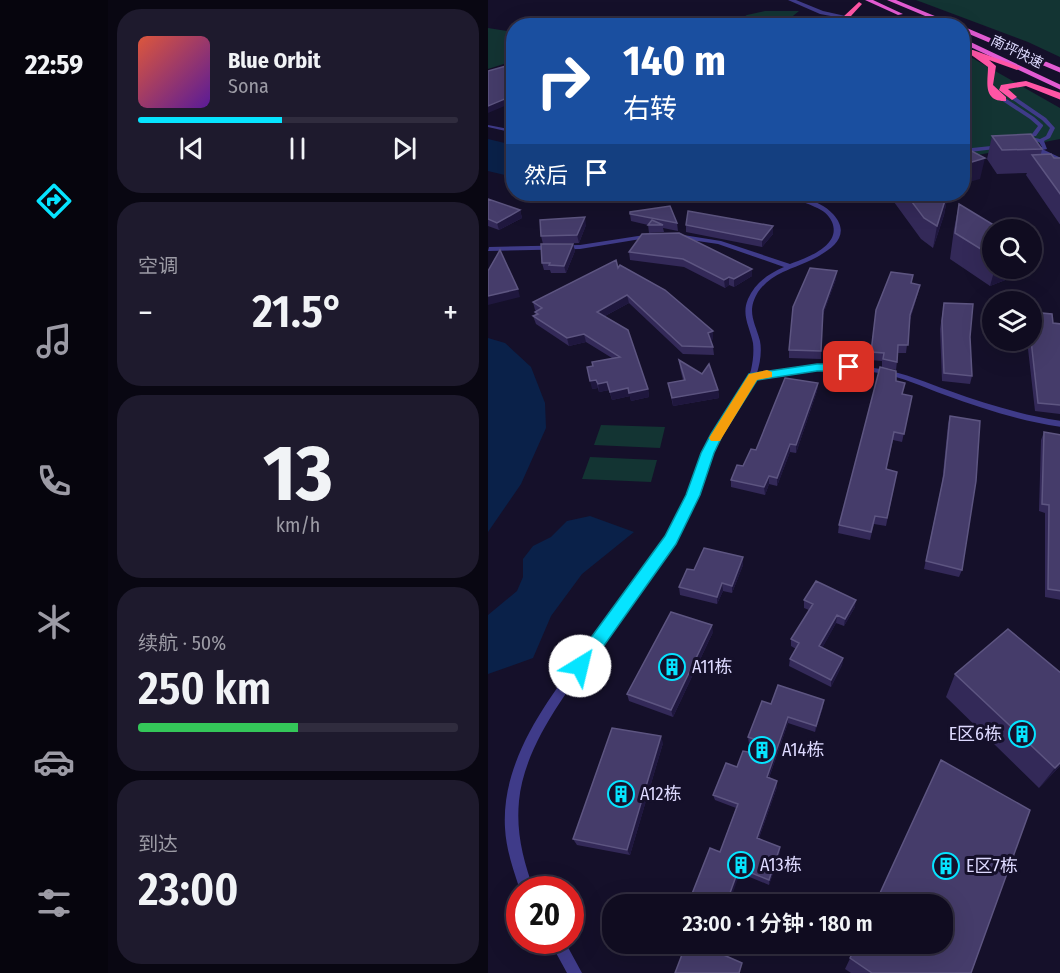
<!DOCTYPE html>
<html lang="zh">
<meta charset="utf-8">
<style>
body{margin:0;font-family:"Fira Sans Condensed","Noto Sans SC",sans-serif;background:#1e1a2d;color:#f1f3f6;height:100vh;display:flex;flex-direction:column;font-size:22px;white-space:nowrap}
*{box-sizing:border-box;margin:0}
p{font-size:20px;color:#9c9ba5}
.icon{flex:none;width:33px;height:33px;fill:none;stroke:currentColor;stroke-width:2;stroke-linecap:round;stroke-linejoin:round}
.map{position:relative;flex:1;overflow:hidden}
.side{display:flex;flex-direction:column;gap:9px;padding:9px;background:#090712;width:380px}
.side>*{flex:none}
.banner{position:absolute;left:18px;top:18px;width:464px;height:183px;border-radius:24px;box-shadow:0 6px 24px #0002,0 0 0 2px #302c3e;background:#1a4fa0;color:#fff;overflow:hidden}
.controls{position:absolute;left:494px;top:219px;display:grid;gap:12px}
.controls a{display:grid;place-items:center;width:60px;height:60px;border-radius:50%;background:#100c20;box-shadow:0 6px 24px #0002,0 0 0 2px #302c3e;font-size:30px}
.speed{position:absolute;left:18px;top:876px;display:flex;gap:12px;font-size:30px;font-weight:700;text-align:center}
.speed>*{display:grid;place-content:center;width:78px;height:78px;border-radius:50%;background:#100c20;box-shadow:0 6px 24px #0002,0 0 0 2px #302c3e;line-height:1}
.speed .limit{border:9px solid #d22;background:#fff;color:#111}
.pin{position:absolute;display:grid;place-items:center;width:51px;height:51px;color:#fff;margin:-26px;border-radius:12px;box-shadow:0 3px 9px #0006}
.me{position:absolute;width:66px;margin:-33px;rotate:36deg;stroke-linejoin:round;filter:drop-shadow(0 0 4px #0008)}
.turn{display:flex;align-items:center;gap:21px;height:126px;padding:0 18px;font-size:27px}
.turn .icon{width:78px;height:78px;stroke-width:2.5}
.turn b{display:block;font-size:42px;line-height:51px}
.then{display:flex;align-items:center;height:57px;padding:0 18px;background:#0003;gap:12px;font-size:22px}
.big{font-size:45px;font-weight:600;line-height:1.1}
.side .card{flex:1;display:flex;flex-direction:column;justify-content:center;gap:9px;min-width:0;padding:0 21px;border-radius:24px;background:#1e1a2d}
.side .dial{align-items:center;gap:0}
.dial b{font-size:78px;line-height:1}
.song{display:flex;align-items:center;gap:18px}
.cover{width:72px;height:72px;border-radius:9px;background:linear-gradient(135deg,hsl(10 70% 55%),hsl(270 70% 35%))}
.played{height:6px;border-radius:3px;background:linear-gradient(90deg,#06e4ff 45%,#302c3e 45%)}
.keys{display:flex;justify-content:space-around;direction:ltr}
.heat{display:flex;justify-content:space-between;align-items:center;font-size:33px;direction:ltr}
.charge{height:9px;border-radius:4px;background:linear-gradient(90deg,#34c759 50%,#302c3e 0)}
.trip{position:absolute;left:114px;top:894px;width:351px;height:60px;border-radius:24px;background:#100c20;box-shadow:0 6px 24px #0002,0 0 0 2px #302c3e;font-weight:600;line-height:60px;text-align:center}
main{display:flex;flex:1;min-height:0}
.tabs{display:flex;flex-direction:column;width:108px;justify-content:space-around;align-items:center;background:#06050d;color:#9c9ba5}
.tabs .icon{width:42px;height:42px}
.tabs .on{color:#06e4ff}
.tabs b{font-size:27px;color:#f1f3f6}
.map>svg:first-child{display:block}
</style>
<main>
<nav class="tabs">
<b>22:59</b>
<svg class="icon on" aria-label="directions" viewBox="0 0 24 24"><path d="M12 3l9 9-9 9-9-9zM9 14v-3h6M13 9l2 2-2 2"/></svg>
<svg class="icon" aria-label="music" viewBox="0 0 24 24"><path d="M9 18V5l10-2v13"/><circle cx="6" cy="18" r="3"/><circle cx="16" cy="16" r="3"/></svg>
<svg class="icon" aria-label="phone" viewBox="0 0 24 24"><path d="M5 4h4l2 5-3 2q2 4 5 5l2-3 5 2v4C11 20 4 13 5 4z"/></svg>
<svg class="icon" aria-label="climate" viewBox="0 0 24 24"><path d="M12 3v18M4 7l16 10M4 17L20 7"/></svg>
<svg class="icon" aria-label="car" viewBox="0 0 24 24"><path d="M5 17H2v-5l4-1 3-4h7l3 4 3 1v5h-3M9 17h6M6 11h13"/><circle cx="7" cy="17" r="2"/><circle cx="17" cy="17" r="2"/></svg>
<svg class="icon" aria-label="filters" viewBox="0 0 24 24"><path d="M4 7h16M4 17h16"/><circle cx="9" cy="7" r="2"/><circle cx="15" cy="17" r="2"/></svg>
</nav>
<section class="side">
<div class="card">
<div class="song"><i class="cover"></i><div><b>Blue Orbit</b><p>Sona</p></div></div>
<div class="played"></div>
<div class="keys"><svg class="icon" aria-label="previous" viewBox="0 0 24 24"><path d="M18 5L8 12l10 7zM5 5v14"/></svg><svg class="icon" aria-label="pause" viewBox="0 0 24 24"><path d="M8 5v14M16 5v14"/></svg><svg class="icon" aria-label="next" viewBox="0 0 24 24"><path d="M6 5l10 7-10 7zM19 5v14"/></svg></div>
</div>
<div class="card"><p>空调</p>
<div class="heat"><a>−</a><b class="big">21.5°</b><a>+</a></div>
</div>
<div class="card dial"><b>13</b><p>km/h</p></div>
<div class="card"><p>续航 · 50%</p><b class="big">250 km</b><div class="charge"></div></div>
<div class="card"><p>到达</p><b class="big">23:00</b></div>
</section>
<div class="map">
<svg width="573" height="973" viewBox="0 0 573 973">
<rect width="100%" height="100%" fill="#15102a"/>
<path fill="#133433" d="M428 0H572V57L540 42Z
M277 11H311L294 25H240L259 15Z
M0 28 25 32V61L0 69Z
M479 55 572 108V139L474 158V56Z
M113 425 177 427 172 448 106 445Z
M102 457 168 460H169L163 482 94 479Z"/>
<path fill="#0a2149" d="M0 139 25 145V177L0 171Z
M0 338 17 343 43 367 57 403 58 428 33 484 0 532Z
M102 516 146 532 94 574 63 616 45 658 0 674V615L29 591 35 577V559L45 546 63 537 79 521Z"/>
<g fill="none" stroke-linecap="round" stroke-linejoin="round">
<path fill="#3f3b89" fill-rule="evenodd" d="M522 96H526L558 118 567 128 562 138 556 141 559 149 541 153 521 145V142L526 138 544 134 550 126 542 119 513 100V98H517L546 117 555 125V126L548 136 543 137 552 139 558 136 562 128 554 120 522 98ZM529 140H538L551 142 554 147 541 149 527 144Z
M0 125 26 130V133L0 127Z
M513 145 516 147 515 148 474 153V149Z
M281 194C301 194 331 198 345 214 374 246 314 263 295 272 285 277 276 283 270 292 258 312 267 322 272 341 274 352 272 363 269 373 310 367 351 361 392 369 417 373 439 383 462 391 498 404 534 415 573 421V427C533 421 495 409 457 395 435 387 414 377 391 373 350 366 309 372 267 378 256 403 238 424 226 449 211 481 203 515 184 545 161 581 136 615 110 649 79 692 36 746 31 801 28 832 35 860 46 890H32C25 869 18 849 17 828 13 759 61 698 100 646 118 622 136 597 154 573 166 556 180 539 189 520 201 495 207 469 220 444 233 419 255 397 263 370 265 361 266 352 265 343 262 327 253 315 260 299 267 283 280 274 296 267L230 244 189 238 186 236 189 234 233 241 302 264C318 258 354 246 344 222 341 215 335 210 327 207 313 200 297 198 281 195Z
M163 234 166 236 165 237 92 249 0 251 1 247 92 245Z
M61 940H76L94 973H79Z"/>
<path fill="#3f3b89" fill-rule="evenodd" d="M300 0H308L335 11 362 17 359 19 332 14Z
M548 149H554L573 158V165L548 153Z"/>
<path fill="#e25bd2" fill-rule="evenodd" d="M377 0H385L415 14 410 15Z
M399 0H408L471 26H461Z
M474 26 573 68V73L474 31Z
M474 38 573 85V90L474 43Z"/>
<path fill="#ff55a5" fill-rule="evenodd" d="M371 2 374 4 363 16 373 22 421 23 425 25 369 26 355 17Z
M485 50 533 67 529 70 501 60 508 66 505 85 518 97V101C494 102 500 81 500 67L482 54V50Z
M538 81 573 93V100L538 86 520 89 529 97 524 100 511 90 513 85Z"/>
</g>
<path fill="#332958" d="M504 136 554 149 553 154 566 158H573V226L538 175 539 173 509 174 499 159Z
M323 194H460L456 215 445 248 433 239 406 202Z
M0 199 32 210 34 218 11 230 0 226Z
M471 204 504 230V268H536L535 273 502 286 462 259 466 229Z
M142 214 189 223 190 231 175 228 176 232 161 233 160 225 143 221Z
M98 225 91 243 55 244 53 236Z
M198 225 285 234 274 247 198 232Z
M154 234 264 269V276L246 287 241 285 237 288 196 267 142 260 141 252Z
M85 244 87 251 78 273H63L62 270H56L54 263Z
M130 268 225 339 223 340 225 347 226 355 195 354 141 303 117 316 160 389 161 397 143 401 142 396 124 400 121 390 111 392 110 388 104 389 105 366 124 358 98 342 81 346 48 324 45 316 48 315 47 312 48 311 47 310 45 302Z
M348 279 334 317 333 359 301 358V350Z
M424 283 432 285 430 293 422 320 418 353H410L408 370 394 367V361L382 360 388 310Z
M456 303 484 376 482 384 454 381 452 329Z
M565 323 573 324V414L547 411 539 340H543Z
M191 360 230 390 231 398 185 406 180 383 195 380 192 368Z
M408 381 414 394 424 396 414 442 405 440 398 469 409 472 398 526 386 524 382 540 350 533 351 525Z
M330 383 329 391 308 453 302 452 289 486 281 484 277 495 243 487V480L255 466 268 450Z
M462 416 474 570 471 577 436 569 454 483 460 424Z
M556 432 573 435V600L557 597V513L551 511 553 440Z
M255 557V565L244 593 235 591 229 604 192 595 191 587 206 570Z
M316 600 367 607 356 626 348 623 334 648 355 658 354 665 343 687 301 666 302 659 308 649 303 646V639L321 610 316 608Z
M225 632 185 717 141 701 139 694Z
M573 673V765L551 788 458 697 467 674Z
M283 704 335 707 327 732 300 723 281 778 289 781V787L271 838 292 852 281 885 252 873 232 852 248 808 227 800 225 795 249 767 271 754 273 748 261 744 260 737Z
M175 743 142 855 89 845 85 839Z
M369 944 483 973H363L357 969Z"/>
<path fill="#1f173e" d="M26 95V102L0 113V106Z
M497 158 492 179 474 184V165Z
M460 194 456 215 445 248 449 226Z
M32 210 34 218 11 230 9 223Z
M97 217 98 225 91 243 89 235Z
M285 226V234L274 247V240Z
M85 244 87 251 78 273 76 266Z
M507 268H536L535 273 502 286Z
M264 269V276L246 287V279Z
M349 271 348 279 334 318 335 310Z
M241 277V285L237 288 236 280Z
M432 285 430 293 421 323 422 315Z
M30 289 32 297 0 305V296Z
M139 295 141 303 111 319 109 312Z
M225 331V339L221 341 220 333Z
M96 334 98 342 81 346 79 338Z
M108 380 110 388 104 389 102 381Z
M119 382 121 390 111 392 110 384Z
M330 383 329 391 308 453V445Z
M140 388 142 396 124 400 122 392Z
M160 389 161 397 143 401 141 393Z
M230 390 231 398 185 406 184 398Z
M302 444V452L289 486V478Z
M281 476V484L277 495 276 487Z
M255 557V565L244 593V586Z
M234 583 235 591 229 604V597Z
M368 600 367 607 356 626 357 619Z
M349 615 348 623 331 654V646Z
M224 625 225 632 185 717 183 710Z
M355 658 354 665 343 687V680Z
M336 700 335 707 327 732 328 726Z
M300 717V723L279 783V777Z
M173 736 175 743 142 855 139 850Z
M573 762V765L551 788 567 768Z
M289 781V787L269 843V838Z
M292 847V852L281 885V880Z
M251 868 252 873 241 904H238Z
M224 944H227L224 953 222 949Z"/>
<path fill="#453c6a" stroke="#5d5581" stroke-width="1.5" d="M26 64V95L0 106V71L18 66Z
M543 134 554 149 514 150 504 136Z
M474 146 497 158 474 165Z
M563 154 566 158H573V195L544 155Z
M418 194H459L449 226 436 218Z
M0 199 32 210 9 223 0 219Z
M471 204 514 230H504V256L467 233Z
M182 206 189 223 142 214V212Z
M200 211 285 226 274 240 198 225Z
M97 217 89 235 53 236 52 220Z
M164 220 175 225H160Z
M191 233 264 269 246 279 241 277 236 280 195 259 141 252 154 234Z
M53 244H85L76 266 61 265 62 263H54Z
M12 250 30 289 0 296V271Z
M128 260 130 268 132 265 177 290 225 331 220 333 225 347 194 346 139 295 109 312 140 330 160 389 141 393 140 388 122 392 119 382 110 384 108 380 102 381 99 367 105 366 104 362 132 357 96 334 79 338 45 316 50 314 47 312 54 308 45 302Z
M322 268 349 271 335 310 333 351 301 350 305 307Z
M403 272 425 275 423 283 432 285 422 315 420 345H410L409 362 395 359 396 353 383 352 388 310Z
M456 303 485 304 482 337 484 376 456 373 454 321Z
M543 312 564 314 565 323 573 324V405L550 403 543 340Z
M191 360 214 374 221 364 230 390 184 398 180 383 197 380Z
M392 367 408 371V381L417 383 414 394 424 396 416 434 406 432 398 469 409 472 399 518 387 516 383 532 351 525Z
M297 378 330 383 308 445 302 444 289 478 281 476 276 487 243 480 249 465 255 466 263 449 268 450Z
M462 416 492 421 488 481 474 570 438 561 456 475Z
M556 432 573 435V591L560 589 561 505 554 504Z
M216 548 255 557 244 586 234 583 229 597 191 587 199 569 206 570Z
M328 581 368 600 357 619 349 615 331 646 355 658 343 680 302 659 311 643 303 639 325 604 316 600Z
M183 612 224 625 183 710 139 694Z
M520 629 573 673V762L567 768 467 674Z
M290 685 336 700 328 726 300 717 279 777 289 781 269 838 292 847 281 880 251 868 238 904H200L222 848 232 852 250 804 225 795 238 763 249 767 255 751 271 754 274 742 260 737 274 701 283 704Z
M124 728 173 736 139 850 85 839Z
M453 760 542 810 483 973H384L362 958 369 944H454V904H387Z
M198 944H224L222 949 254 963 251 973H187Z"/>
<path fill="#06e4ff" stroke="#0494a6" stroke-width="1.5" d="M329 364H361L366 367 361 371H329L269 380 235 434 226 453 212 495 188 544 98 671 92 674 86 671 83 666 86 661 177 536 198 495 213 453 223 434 261 374Z"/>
<path fill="#f59e0b" d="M279 370 284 372V377L269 380 232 441H223L221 438 261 374Z"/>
<defs>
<symbol id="building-ring" viewBox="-11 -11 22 22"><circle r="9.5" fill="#15102a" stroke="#06e4ff" stroke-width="1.5"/><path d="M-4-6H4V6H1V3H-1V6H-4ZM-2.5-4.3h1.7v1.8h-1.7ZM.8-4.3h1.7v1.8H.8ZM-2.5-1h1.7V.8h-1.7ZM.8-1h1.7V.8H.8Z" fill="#06e4ff"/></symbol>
</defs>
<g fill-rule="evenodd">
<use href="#building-ring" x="169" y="652" width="30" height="30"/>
<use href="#building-ring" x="519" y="719" width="30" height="30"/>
<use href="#building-ring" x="259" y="735" width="30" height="30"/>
<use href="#building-ring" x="118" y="779" width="30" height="30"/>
<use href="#building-ring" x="238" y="850" width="30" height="30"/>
<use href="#building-ring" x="443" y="851" width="30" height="30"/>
</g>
<g text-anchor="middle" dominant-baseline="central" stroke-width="6" stroke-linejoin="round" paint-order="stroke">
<g font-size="14" fill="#dedaff" stroke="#15102a">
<text transform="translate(529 52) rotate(26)">南坪快速</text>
</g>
<g font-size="18" fill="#dedaff" stroke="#15102a" text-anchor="start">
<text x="204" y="667">A11栋</text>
<text x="514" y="734" text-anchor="end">E区6栋</text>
<text x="294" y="750">A14栋</text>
<text x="152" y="794">A12栋</text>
<text x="272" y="865">A13栋</text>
<text x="478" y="866">E区7栋</text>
</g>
</g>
</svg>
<div class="controls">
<a><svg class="icon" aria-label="search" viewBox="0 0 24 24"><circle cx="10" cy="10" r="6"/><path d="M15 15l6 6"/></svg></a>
<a><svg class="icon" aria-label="layers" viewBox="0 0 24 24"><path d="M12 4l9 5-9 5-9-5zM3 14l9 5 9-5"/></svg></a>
</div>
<div class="speed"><div class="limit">20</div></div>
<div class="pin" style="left:361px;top:367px;background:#d93025"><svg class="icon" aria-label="arrive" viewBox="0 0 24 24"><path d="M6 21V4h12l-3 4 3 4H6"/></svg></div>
<svg class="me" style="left:92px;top:666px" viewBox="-20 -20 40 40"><circle r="19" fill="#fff"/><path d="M0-13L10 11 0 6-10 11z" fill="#06e4ff"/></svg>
<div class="trip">23:00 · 1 分钟 · 180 m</div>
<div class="banner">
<div class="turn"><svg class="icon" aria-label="right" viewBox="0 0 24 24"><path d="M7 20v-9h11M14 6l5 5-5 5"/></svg><div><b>140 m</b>右转</div></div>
<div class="then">然后<svg class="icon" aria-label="arrive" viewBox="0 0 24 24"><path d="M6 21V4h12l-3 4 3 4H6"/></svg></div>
</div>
</div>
</main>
